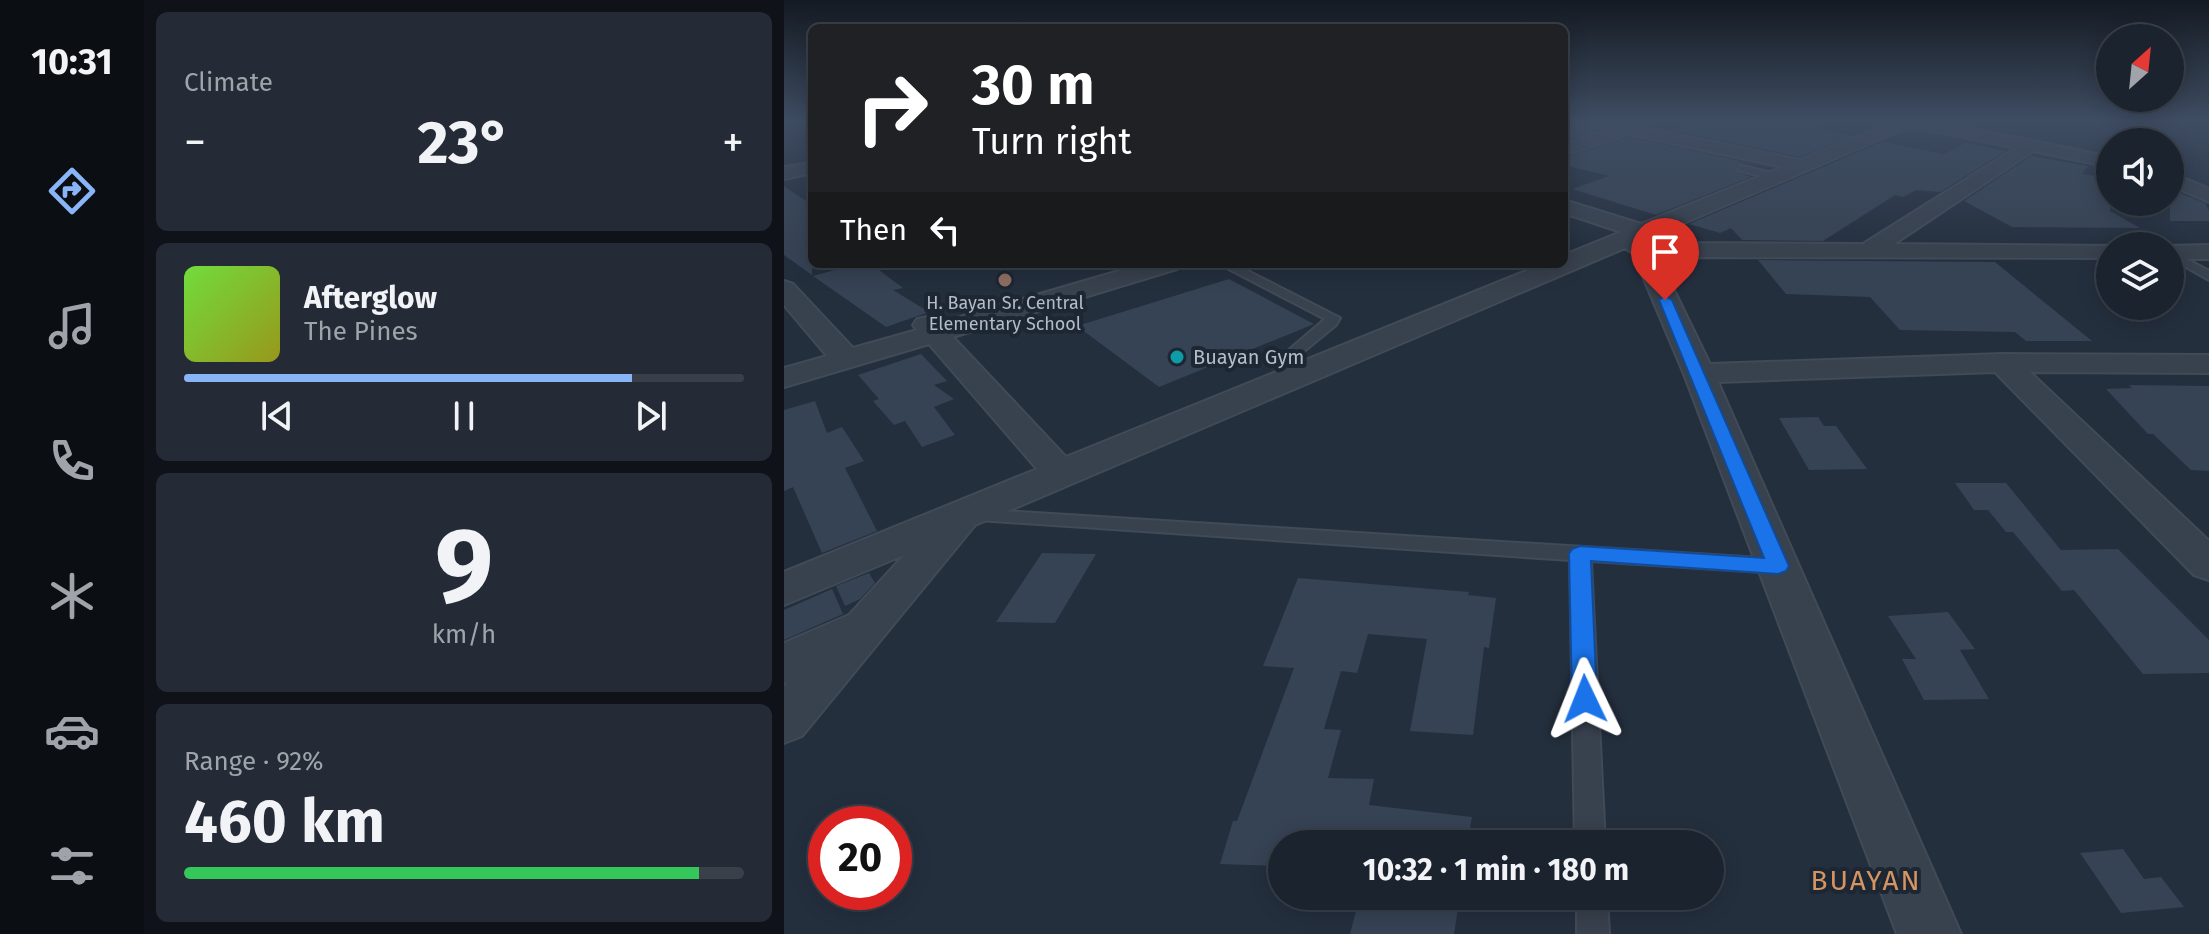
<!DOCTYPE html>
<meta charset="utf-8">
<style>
body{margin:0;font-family:"Fira Sans",sans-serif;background:#242b36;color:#f1f3f6;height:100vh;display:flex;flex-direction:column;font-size:30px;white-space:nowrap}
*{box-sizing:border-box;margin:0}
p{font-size:26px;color:#a0a4aa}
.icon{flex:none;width:44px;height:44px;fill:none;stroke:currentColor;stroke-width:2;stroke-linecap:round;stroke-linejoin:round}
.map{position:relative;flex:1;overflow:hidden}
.sheet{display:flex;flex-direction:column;gap:12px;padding:12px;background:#0f1319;width:640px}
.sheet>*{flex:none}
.top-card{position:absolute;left:24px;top:24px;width:760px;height:244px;border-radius:12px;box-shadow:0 4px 20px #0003,0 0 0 2px #39404a;background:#202124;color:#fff;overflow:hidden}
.needle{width:52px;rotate:27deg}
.buttons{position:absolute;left:1312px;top:24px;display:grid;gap:16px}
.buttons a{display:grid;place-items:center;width:88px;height:88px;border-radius:50%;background:#1b232e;box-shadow:0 4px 20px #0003,0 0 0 2px #39404a;font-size:40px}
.speed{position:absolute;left:24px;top:806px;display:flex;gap:16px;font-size:40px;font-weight:700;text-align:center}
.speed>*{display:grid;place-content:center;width:104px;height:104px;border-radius:50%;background:#1b232e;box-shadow:0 4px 20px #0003,0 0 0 2px #39404a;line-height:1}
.speed .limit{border:12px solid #d22;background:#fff;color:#111}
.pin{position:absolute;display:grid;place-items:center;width:68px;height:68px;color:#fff;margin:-82px -34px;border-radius:50% 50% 50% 0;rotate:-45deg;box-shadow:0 0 8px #0007}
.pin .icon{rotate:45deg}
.me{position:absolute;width:88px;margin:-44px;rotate:358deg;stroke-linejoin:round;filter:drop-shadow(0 0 6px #0008)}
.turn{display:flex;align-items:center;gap:28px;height:168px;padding:0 32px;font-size:36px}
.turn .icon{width:104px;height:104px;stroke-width:2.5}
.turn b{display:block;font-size:56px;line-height:68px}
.then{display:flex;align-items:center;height:76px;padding:0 32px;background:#0003;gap:16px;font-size:30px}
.big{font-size:60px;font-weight:700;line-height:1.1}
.sheet .card{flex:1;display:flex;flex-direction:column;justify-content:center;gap:12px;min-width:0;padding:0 28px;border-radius:12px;background:#242b36}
.sheet .dial{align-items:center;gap:0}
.dial b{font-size:104px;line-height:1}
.song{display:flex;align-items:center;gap:24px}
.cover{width:96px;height:96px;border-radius:12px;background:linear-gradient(135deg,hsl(100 70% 55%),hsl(60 70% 35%))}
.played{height:8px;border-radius:4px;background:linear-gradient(90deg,#8ab4f8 80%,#39404a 80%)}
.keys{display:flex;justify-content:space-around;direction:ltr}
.heat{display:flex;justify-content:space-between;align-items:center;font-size:44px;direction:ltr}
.charge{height:12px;border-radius:6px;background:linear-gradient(90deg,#34c759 92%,#39404a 0)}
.trip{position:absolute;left:484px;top:830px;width:456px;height:80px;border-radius:40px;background:#1b232e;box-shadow:0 4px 20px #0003,0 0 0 2px #39404a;font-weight:700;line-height:80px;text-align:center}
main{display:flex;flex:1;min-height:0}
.menu{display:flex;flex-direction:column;width:144px;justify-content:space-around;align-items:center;background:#0b0e12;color:#a0a4aa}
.menu .icon{width:56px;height:56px}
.menu .active{color:#8ab4f8}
.menu b{font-size:36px;color:#f1f3f6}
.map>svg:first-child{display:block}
</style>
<main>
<nav class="menu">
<b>10:31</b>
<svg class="icon active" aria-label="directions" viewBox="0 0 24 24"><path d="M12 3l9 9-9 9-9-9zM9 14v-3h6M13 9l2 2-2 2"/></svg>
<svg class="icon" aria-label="music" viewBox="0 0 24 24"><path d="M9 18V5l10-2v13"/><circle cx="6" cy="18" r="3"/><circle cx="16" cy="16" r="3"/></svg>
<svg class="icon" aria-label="phone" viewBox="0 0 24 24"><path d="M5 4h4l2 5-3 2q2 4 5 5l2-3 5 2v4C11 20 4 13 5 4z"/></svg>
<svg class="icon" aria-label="climate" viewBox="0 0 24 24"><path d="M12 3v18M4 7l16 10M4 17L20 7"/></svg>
<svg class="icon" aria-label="car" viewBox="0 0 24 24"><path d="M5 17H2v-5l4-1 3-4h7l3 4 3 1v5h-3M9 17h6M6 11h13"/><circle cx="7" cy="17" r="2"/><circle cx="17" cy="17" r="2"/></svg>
<svg class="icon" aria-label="filters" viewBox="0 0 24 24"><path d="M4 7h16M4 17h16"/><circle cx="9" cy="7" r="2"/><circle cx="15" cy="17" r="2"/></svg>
</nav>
<section class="sheet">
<div class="card"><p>Climate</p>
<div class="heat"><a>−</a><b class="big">23°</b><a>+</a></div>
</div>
<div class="card">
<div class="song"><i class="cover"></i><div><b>Afterglow</b><p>The Pines</p></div></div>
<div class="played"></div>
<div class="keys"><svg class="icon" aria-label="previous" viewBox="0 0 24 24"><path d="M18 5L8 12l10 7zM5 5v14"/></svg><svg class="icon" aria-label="pause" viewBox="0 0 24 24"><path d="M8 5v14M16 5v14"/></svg><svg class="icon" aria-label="next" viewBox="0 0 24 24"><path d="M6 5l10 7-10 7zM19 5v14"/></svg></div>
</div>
<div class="card dial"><b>9</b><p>km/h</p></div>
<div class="card"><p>Range · 92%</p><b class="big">460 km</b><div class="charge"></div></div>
</section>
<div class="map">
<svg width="1425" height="934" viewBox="0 0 1425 934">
<rect width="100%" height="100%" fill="#242f3e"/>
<path fill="#364354" d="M798 121 820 128 780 141V126Z
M915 121H1034L1036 130 1068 136 1016 157 887 130Z
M844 137 989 168 955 162 950 171 967 177 872 215 788 189 825 176 780 165V158Z
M1098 142 1160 154 1182 143 1222 151 1156 192 1132 190 1119 197 1111 195 1039 241 958 240 947 228 936 233 905 224Z
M1247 156 1304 166 1298 174 1326 178V211L1356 228 1228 227 1180 201Z
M0 186 28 205V275L0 255Z
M1386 189 1421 203 1425 211V221H1386Z
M974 260 1211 262 1308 341H1242L1231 332 1116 330 1086 297 1002 294Z
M72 264H87L119 288 109 290 145 312 102 327 29 276Z
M445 279 530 324 375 387 293 326Z
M137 354 163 381 150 385 170 399 150 407 171 435 138 447 121 421 110 425 89 401 95 399 74 375Z
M1345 385 1425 386V471L1407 470 1369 434H1364L1322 389 1348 388Z
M31 401 43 433 58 427 80 461 61 468 93 531 38 553 9 487 0 491V410Z
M1034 417 1040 426H1052L1083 469 1025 470 995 418Z
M1171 483H1222L1277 550 1334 549 1425 640V673L1359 674 1290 590 1278 591 1229 532H1222L1204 510H1190Z
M258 553 312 554 271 623 212 622Z
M85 573 91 583 76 599 61 606 52 586Z
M514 578 685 592 684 595 712 598 705 648 700 647 689 735 626 731 643 639 584 634 573 673 557 671 540 729 557 730 544 778 590 779 585 805 688 817 686 828 698 844H570L572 840 510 837 508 844H498V866L436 864 449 821H453L510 668 479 666Z
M48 589 59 614 0 640V610Z
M1164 612 1191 649 1176 650 1205 699 1140 700 1118 659H1132L1104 616Z
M1339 849 1360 879 1377 877 1400 907 1337 913 1296 853Z
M576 896H676L670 934H566Z"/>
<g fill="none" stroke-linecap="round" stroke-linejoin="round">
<defs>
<path id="service" d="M956 165 995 175 997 177 992 180 953 170Z
M1386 250 1425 271V280L1386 258Z
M435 264H450L556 318 552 325 513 357 511 364 517 379 514 382H504C498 374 496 365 499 355L541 319Z
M187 509 994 559 1001 561 1004 566 1001 571 994 573 807 561 821 844H791L786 560 180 519 177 515 180 511Z
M793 896H823L825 934H793Z"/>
<path id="minor" d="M830 121 843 124 859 121 863 125 861 128 1016 160 1111 121H1152L1326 157V167L1249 151 1110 244 1334 246H1326V258L874 257 926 364 1219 354 1425 355V373L1246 372 1425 541V580L1410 575 1211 372 934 382 1177 934H1113L900 374 849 253 841 248 191 525 18 736 0 743V686L4 682 0 683V643L65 615 120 555 0 605V572L253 469 145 344 0 387V368L43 356 0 305V281L9 284 69 348 133 330 129 325 133 319 143 317 156 323 359 264H397L393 269 169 337 282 457 759 264H780V255L837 232 780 213V200L857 224 999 167 844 134 780 155V144L825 130 822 126ZM1127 126 1232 148 1079 244 864 243 860 240Z
M28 163V173L0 179V167Z
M1386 172 1425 189V202L1386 185Z
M1425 245V259H1386V246H1382Z"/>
</defs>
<use href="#service" stroke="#414a57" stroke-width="4"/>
<use href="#minor" stroke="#414a57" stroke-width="4"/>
<use href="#service" fill="#38414e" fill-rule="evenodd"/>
<use href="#minor" fill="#38414e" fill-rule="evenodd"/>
</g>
<linearGradient id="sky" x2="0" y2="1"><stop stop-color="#141a22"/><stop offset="0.48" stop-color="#3f4d63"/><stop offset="1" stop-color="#3f4d63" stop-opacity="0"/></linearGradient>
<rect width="1425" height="252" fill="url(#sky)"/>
<path fill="#1a73e8" stroke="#114b97" stroke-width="2" d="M881 296 888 300 1005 566 1002 571 994 574 807 561 813 699 810 706 801 709 792 706 788 699 785 554 788 549 796 546 980 558 875 300Z"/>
<circle fill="#8d6e63" stroke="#1d2633" stroke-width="3" cx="221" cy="280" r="8"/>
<circle fill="#0f9aa8" stroke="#1d2633" stroke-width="3" cx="393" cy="357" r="8"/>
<g text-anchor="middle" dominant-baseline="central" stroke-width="8" stroke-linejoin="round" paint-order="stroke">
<g font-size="18" fill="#b4bcc9" stroke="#1d2633">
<text x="221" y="303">H. Bayan Sr. Central<tspan x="221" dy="21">Elementary School</tspan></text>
</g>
<g font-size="20" fill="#b4bcc9" stroke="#1d2633" text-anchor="start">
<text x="409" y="357">Buayan Gym</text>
</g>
<g font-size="28" letter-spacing="2" fill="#d59563" stroke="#1d2633">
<text x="1082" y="880">BUAYAN</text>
</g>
</g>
</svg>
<div class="buttons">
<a><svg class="needle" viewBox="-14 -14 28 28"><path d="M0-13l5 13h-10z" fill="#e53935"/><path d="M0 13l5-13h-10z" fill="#a0a4aa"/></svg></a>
<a><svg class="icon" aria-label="sound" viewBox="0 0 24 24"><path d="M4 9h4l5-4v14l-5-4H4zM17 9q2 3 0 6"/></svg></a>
<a><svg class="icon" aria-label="layers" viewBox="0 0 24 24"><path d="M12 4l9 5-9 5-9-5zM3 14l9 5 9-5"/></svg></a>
</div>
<div class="speed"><div class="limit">20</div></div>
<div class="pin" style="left:881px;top:300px;background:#d93025"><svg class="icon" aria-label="arrive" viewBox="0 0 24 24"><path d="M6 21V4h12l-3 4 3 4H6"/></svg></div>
<svg class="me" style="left:801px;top:699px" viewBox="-20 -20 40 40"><path d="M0-17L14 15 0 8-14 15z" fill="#1a73e8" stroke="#fff" stroke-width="4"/></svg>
<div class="trip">10:32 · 1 min · 180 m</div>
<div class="top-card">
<div class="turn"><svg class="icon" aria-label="right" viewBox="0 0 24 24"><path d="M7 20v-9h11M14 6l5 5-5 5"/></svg><div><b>30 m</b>Turn right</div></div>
<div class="then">Then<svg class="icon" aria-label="left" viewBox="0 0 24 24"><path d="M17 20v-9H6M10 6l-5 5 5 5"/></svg></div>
</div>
</div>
</main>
